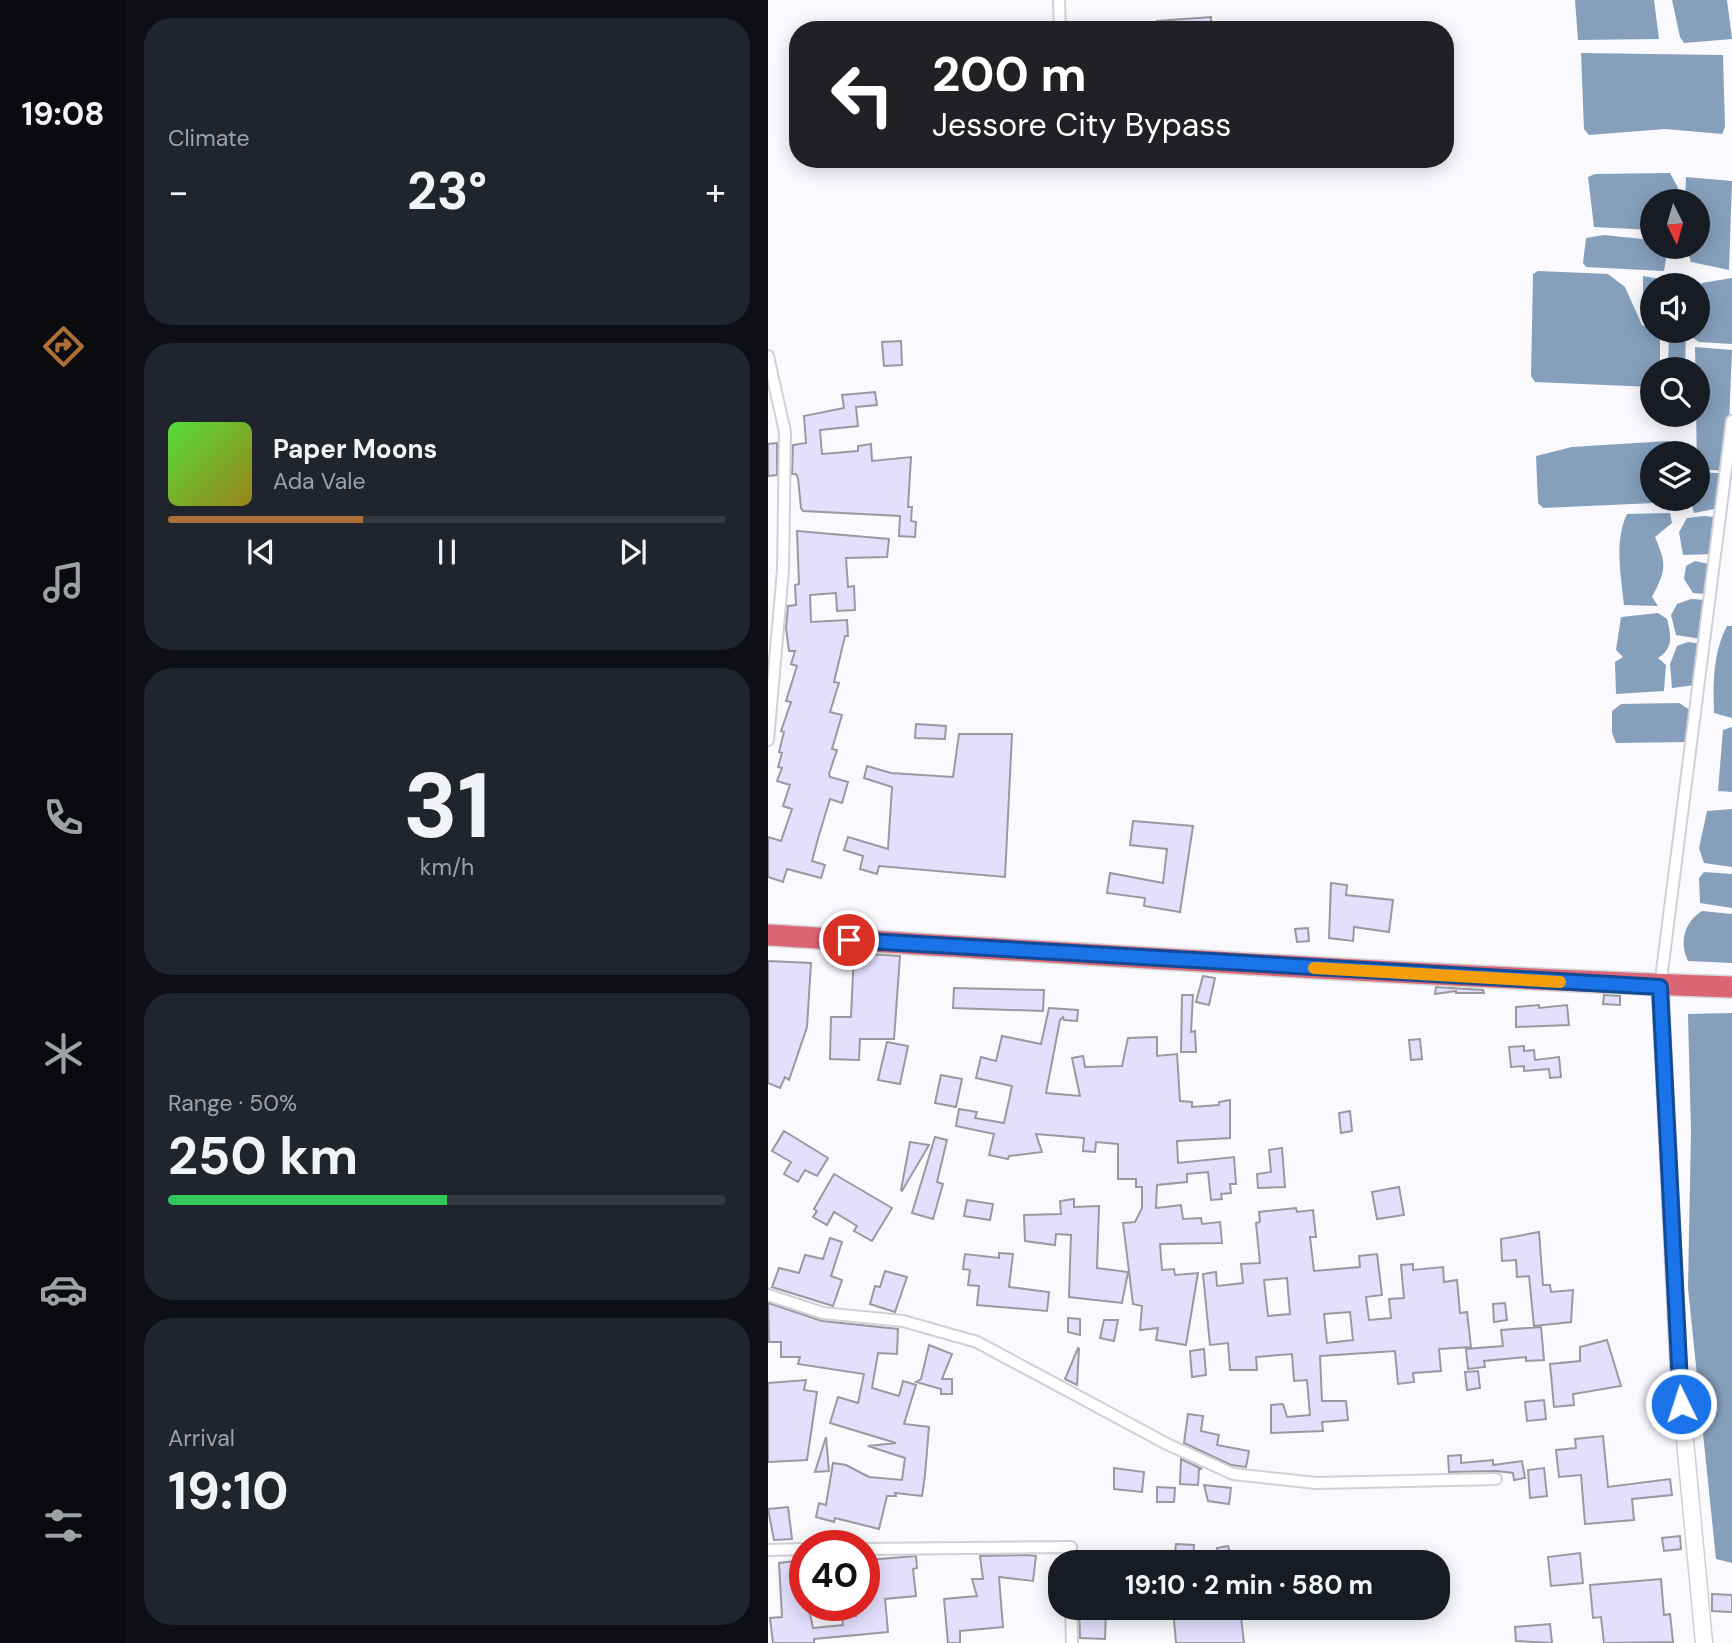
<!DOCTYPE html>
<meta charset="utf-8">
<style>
body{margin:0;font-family:"DM Sans",sans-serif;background:#20242c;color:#f1f3f6;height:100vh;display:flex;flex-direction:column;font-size:26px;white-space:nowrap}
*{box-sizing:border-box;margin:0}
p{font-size:23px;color:#9ea1a6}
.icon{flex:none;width:38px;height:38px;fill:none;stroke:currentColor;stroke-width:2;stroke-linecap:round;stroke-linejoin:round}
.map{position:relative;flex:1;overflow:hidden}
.sheet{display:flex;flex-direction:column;gap:18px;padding:18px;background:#0d0f14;width:642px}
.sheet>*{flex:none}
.top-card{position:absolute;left:21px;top:21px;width:665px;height:147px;border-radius:28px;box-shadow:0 4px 18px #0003;background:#202124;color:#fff;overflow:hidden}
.needle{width:46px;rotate:175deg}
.fabs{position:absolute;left:872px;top:189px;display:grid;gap:14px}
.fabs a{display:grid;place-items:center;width:70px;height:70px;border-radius:50%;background:#171b24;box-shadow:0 4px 18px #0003;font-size:35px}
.speed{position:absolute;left:21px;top:1530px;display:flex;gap:14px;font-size:35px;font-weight:700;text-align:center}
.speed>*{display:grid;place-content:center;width:91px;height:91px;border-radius:50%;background:#171b24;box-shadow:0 4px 18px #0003;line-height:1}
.speed .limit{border:10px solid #d22;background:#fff;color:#111}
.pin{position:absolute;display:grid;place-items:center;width:60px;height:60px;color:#fff;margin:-30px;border:4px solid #fff;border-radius:50%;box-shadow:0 2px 7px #0007}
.me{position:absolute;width:77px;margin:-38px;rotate:356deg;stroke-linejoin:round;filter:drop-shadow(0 0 5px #0008)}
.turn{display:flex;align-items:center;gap:24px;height:147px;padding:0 28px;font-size:32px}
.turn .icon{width:91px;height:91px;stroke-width:2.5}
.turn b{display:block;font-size:49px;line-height:60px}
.big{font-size:52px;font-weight:700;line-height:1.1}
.sheet .tile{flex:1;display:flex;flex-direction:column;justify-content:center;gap:10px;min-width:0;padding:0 24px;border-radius:28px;background:#20242c}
.sheet .dial{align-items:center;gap:0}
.dial b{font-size:91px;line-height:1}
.song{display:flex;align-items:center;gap:21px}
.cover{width:84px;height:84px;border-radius:10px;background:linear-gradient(135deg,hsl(110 70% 55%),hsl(50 70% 35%))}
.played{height:7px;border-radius:4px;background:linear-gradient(90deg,#ae6f36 35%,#363941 35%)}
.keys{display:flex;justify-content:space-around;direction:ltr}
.heat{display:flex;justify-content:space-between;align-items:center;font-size:38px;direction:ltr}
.charge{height:10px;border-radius:5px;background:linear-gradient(90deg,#34c759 50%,#363941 0)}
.trip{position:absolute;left:280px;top:1550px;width:402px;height:70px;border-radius:28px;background:#171b24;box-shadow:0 4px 18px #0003;font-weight:700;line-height:70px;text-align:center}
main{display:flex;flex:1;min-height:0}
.dock{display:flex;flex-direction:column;width:126px;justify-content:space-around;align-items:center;background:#090b0e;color:#9ea1a6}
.dock .icon{width:49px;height:49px}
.dock .current{color:#ae6f36}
.dock b{font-size:32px;color:#f1f3f6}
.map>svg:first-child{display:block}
</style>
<main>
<nav class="dock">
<b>19:08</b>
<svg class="icon current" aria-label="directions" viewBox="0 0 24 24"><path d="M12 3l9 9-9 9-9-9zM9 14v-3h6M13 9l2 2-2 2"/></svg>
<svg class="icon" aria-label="music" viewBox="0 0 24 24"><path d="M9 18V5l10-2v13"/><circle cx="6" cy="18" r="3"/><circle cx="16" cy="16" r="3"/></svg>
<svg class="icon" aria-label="phone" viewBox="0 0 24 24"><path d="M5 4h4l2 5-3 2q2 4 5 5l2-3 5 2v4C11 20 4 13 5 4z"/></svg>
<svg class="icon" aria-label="climate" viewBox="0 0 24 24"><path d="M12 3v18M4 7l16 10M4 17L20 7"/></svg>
<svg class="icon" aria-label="car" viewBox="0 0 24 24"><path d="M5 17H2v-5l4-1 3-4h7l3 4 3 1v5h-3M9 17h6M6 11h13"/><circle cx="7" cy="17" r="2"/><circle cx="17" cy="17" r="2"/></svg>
<svg class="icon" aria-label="filters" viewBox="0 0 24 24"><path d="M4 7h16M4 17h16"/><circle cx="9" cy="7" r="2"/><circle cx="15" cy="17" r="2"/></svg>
</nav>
<section class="sheet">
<div class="tile"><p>Climate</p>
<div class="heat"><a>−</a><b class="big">23°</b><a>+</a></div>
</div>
<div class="tile">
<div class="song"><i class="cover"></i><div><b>Paper Moons</b><p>Ada Vale</p></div></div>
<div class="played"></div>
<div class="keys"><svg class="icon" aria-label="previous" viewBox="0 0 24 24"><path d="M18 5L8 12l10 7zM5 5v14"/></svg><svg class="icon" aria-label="pause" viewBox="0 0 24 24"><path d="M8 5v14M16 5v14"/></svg><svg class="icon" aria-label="next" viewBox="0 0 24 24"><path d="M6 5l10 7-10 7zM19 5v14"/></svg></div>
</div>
<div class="tile dial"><b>31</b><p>km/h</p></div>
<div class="tile"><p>Range · 50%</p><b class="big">250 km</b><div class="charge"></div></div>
<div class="tile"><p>Arrival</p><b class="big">19:10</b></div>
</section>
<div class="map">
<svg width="964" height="1643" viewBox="0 0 964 1643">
<rect width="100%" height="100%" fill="#f9f9fe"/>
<path fill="#86a0bc" d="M807 0H886L891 39 810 40Z
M904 0H959L964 39 916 43 912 37Z
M813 53 955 55 957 127 954 134 897 129 821 135 816 129Z
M902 173 910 188V201H884V230L826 227 820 177 827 174Z
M918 177 964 181 961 270 923 262 918 247H929V201H917Z
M836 235 884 240V247H900L896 271 818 267 815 263 818 238Z
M770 271 840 274 857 287 874 325 891 331 892 334V369H884V387L767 382 763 376 765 274Z
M875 276 921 284V285H884V320L875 316Z
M964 278V344L931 342 925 338V331H929V298L934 283Z
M901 331H918L917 369H900Z
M927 347 964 350 959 471 929 469Z
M900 441 906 444 909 453H884V499H909V502L775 508 770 503 768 456 804 447Z
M929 472 950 473 955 481 951 508 926 513 922 499H929Z
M902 513 904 523 887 537C899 565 898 570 884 597L890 606 856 605C853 576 846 541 859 514Z
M936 516 947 517 946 554 915 555 911 532 919 518Z
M927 561 945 565 939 594 925 593 916 579 918 566Z
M923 599 938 600 933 639 908 635 903 615 909 604Z
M890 613 899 619C903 635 906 648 890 658L898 665 896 691 848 694 847 662 855 657 848 650 853 617Z
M959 626H964V718L946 713C945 683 945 652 959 626Z
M920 642 934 644 936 684 904 688 902 664 909 646Z
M911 703 922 710 918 742 848 743 844 733V711L853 704Z
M964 727V792L950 791 955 730Z
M964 809V867L936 863 931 848 939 811Z
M936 872 964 874V908L932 903 931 878Z
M934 911 964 914V963L920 961C911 943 916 922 934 911Z
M964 1013V1563L948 1559 920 1288 923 1131 920 1014Z"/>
<path fill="#e3e0fe" stroke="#9a99a0" stroke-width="2" fill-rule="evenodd" d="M443 17V30H389V21Z
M133 341 134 365 116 366 114 342Z
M107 392 109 405 88 407 90 426 52 430 54 454 90 451V446L103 444 104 461 143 457 140 507H144L143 521 148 522 147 537 131 536 132 516 35 511 33 508 30 478 28 474H24L25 445 38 443 36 416 76 408 74 395Z
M9 443V475L0 476V444Z
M29 531 121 539 119 557 78 558 80 587 86 586 87 610 69 611 68 593 42 595 43 622 79 620 80 636H77L66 682 71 683 62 712 74 715 64 749 69 750 61 774 62 777 80 782 74 803 62 799 51 835 44 861 57 865 53 878 19 869 15 882 0 877V837L13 841 24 809 15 806 22 785 9 781 14 768 10 767 14 753 11 752 16 732 13 731 23 702 18 701 29 666 23 664 27 651H21L18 628 20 606 28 605 27 585 31 584Z
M148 724 178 726 177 739 147 738Z
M191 734H244L237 877 111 866 109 874 92 869 95 856 76 850 80 837 120 849 124 787 96 778 99 766 123 773 185 777Z
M365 821 425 826 412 912 376 906 377 898 339 893 342 873 395 883 399 849 362 845Z
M563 883 579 885 578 895 625 900 621 932 586 927 585 941 561 938Z
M540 928 541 941 529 942 527 929Z
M86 953 132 956 126 1039H92L91 1060 62 1059 63 1017H83Z
M0 961 43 963 39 1027 21 1080 17 1077 12 1088 0 1083Z
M435 976 447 978 441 1005 428 1002Z
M668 987 715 990 716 993H688V991L667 994Z
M186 988 276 990 275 1011 185 1008Z
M414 995H425L423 1032 427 1031 428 1052H413Z
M836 995 852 996V1005L835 1004Z
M771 1005V1008L799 1005 801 1025 748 1027V1007Z
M281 1008 310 1010 309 1021 296 1020 295 1017 292 1020 278 1093 312 1096 304 1058 315 1056 317 1067 354 1066 360 1038 389 1037V1056L409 1054 412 1101 424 1102V1107L451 1105V1102L462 1100V1138L409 1141 410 1163 466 1157 468 1184H462L463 1193 453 1194 454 1199 443 1200 440 1172 419 1174V1182L389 1185 388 1208 413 1205 415 1219 433 1218 434 1224 452 1222 454 1243 392 1244 394 1270 406 1269 407 1275 430 1273 418 1345 388 1340 390 1328 372 1330 374 1306 365 1304 355 1223 367 1222 374 1208V1187H368V1179H350V1144L328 1142 327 1152 315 1151 316 1138 268 1134 274 1152 241 1156 240 1159 221 1155 226 1134 188 1126 191 1109 209 1112 207 1118 236 1123 244 1086 208 1078 213 1057 228 1061 234 1036 273 1044Z
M652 1039 654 1059 643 1060 641 1040Z
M119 1042 140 1046 132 1084 110 1080Z
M756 1046V1051L766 1050 767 1060 791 1057 793 1077 782 1078 781 1069 756 1071V1066L743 1067 741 1047Z
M173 1075 194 1079 188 1107 167 1103Z
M582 1111 584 1131 573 1133 571 1113Z
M16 1131 60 1158 49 1176 37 1170 30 1182 16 1174 23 1162 4 1151Z
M167 1137 179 1140 169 1182 175 1184 165 1219 144 1213Z
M142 1142 161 1145 134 1191 133 1190Z
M514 1148 517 1187 490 1188 489 1174 503 1172 501 1150Z
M66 1174 124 1208 104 1241 86 1231 89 1226 66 1212 59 1225 45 1217 49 1211 46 1209Z
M631 1187 636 1215 609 1219 604 1192Z
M306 1199V1207L331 1206 329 1268 360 1272 354 1303 301 1297 303 1235 288 1234 287 1245 257 1241 256 1215 293 1214 292 1201Z
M199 1200 225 1204 222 1220 196 1216Z
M528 1208 529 1212 545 1210 548 1237H542L546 1271 592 1267 591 1256 609 1254 614 1295 598 1297 601 1320 623 1318 621 1299 636 1298 633 1265 645 1264V1270L675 1267 676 1282 689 1280 692 1313 699 1312 703 1347 671 1349 673 1371 645 1373 646 1382 630 1384 627 1351 552 1356 554 1401H578L580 1420 554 1422 555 1431 503 1433V1405L515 1404 519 1417 542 1415 539 1380 526 1381 524 1354 488 1357 489 1370H462L460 1343 442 1345 435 1274 448 1272 449 1286 475 1283 473 1264 492 1263 488 1223 492 1222 491 1212ZM519 1278 522 1314 500 1316 496 1280ZM582 1312 585 1340 559 1343 556 1314Z
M771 1232 775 1285H782L783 1292 805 1290 803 1322 766 1326 761 1276 749 1277 748 1260 734 1261 733 1239Z
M62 1238 74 1242 63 1276 74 1280 65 1306 4 1287 11 1268 31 1273 37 1255 55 1259Z
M231 1253 245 1254 241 1287 281 1292 279 1311 209 1305 211 1286 200 1285 202 1270 195 1269 197 1254 231 1258Z
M117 1271 139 1277 127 1312 102 1304 107 1286 112 1287Z
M0 1303 54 1321 130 1329 129 1354 110 1353 104 1388 131 1396 135 1381 148 1385 136 1424 161 1427 157 1475 154 1496 127 1493 128 1496H119L111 1529 67 1518 66 1522 48 1517 51 1503 58 1505 65 1463 78 1465 101 1477 134 1480 137 1458 100 1446 128 1443 62 1423 70 1397 90 1403 96 1374 30 1364 32 1357H13V1342H1Z
M737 1303 739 1320 726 1322 725 1304Z
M300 1318 312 1319V1335L300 1332Z
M336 1320H350L346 1341 332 1338Z
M773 1327 776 1360 758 1361V1357L716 1361 717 1367 700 1369 698 1349 735 1346 733 1330Z
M839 1340 853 1386 805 1394 806 1405 786 1407 782 1364 812 1361V1347Z
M161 1345 184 1354 174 1379H184V1394H173V1389L148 1382 153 1379Z
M310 1348 311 1349 309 1385 297 1379Z
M436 1349 438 1375 424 1377 422 1351Z
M710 1371 712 1388 699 1390 697 1372Z
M38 1380 36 1390 49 1392 39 1460 0 1462V1383Z
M776 1400 778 1419 759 1421 757 1402Z
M420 1414 435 1416 433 1431 451 1435 449 1445 481 1451 478 1467 463 1465 416 1443Z
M835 1436 840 1487 902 1479 904 1495 864 1499 866 1520 817 1524 813 1475 791 1477 788 1450 808 1448 807 1439Z
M58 1437 61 1471 47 1472Z
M693 1455V1463L725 1460V1465L754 1461 757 1478 746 1480 745 1473 728 1471 681 1472 680 1456Z
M413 1459 434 1469H431L430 1485 412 1484Z
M346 1468 376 1472 374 1492 346 1489Z
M776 1468 779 1496 762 1498 760 1470Z
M436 1485 463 1488 461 1504 440 1501Z
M389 1487 407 1488 406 1502H389Z
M20 1507 24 1539 6 1540 0 1509Z
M912 1536 913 1549 896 1551 894 1538Z
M408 1544 426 1545 425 1563H406Z
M460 1546 463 1557 451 1560 449 1548Z
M812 1553 815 1583 783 1586 780 1557Z
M259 1555 268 1556 265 1581 231 1577 235 1627 192 1631V1643H180L176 1599 209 1596 204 1579H215L212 1556Z
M148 1556 149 1568 145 1569 148 1596 117 1599 120 1632 46 1639V1643H5L2 1618 14 1617 11 1563 27 1561 30 1590H37V1605H40L45 1628 75 1625 74 1617 88 1616 87 1605H96V1584H101L99 1560Z
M893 1579 896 1615 902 1614 905 1642 836 1643 833 1617 825 1618 822 1585Z
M944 1594 964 1595V1612L944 1611Z
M311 1608H338L337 1639 312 1638Z
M405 1608H432L433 1617 455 1615V1608H472L476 1643H408Z
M782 1624 784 1643 748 1641 747 1627Z"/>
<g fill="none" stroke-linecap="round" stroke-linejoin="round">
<defs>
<path id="street" d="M291 0 292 30
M0 356 17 432 15 570 0 740
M892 987 964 421
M0 1295 55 1313 135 1321 209 1342 399 1444 465 1474 548 1483 728 1479
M96 1549 303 1547V1563
M0 1550 37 1549
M303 1608 304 1643"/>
<path id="secondary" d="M892 987 911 1376 936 1643"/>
<path id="highway" d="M0 935C321 954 642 976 964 987"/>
</defs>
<use href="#street" stroke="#d0d1d8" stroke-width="14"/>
<use href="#secondary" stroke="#d0d1d8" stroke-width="19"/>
<use href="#highway" stroke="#d7d7d7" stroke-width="24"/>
<use href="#street" stroke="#fff" stroke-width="10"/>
<use href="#secondary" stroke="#fff" stroke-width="16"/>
<use href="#highway" stroke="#dc6575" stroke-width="21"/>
</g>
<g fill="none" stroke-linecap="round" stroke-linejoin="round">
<defs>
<path id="route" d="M81 940 892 987 913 1404"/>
</defs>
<use href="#route" stroke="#114b97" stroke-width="18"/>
<use href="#route" stroke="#1a73e8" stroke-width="12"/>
<path stroke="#f59e0b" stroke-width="12" d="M546 968 792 982"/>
</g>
</svg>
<div class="fabs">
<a><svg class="needle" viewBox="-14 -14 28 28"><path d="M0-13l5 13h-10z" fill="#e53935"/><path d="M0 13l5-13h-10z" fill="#9ea1a6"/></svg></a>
<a><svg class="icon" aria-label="sound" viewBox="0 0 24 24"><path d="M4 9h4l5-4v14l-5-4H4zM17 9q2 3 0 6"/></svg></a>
<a><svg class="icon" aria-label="search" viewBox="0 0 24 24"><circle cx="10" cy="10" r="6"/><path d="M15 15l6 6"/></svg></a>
<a><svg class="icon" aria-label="layers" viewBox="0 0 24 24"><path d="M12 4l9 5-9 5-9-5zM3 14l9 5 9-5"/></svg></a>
</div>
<div class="speed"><div class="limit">40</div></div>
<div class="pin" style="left:81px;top:940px;background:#d93025"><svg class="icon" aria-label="arrive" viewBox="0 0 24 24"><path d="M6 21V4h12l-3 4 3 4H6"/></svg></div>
<svg class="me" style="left:913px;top:1404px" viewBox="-20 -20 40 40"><circle r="17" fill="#1a73e8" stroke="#fff" stroke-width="3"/><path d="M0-11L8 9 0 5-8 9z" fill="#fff"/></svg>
<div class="trip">19:10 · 2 min · 580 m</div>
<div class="top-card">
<div class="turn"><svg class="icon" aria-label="left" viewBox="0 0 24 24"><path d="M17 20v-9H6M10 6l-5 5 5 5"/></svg><div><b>200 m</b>Jessore City Bypass</div></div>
</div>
</div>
</main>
